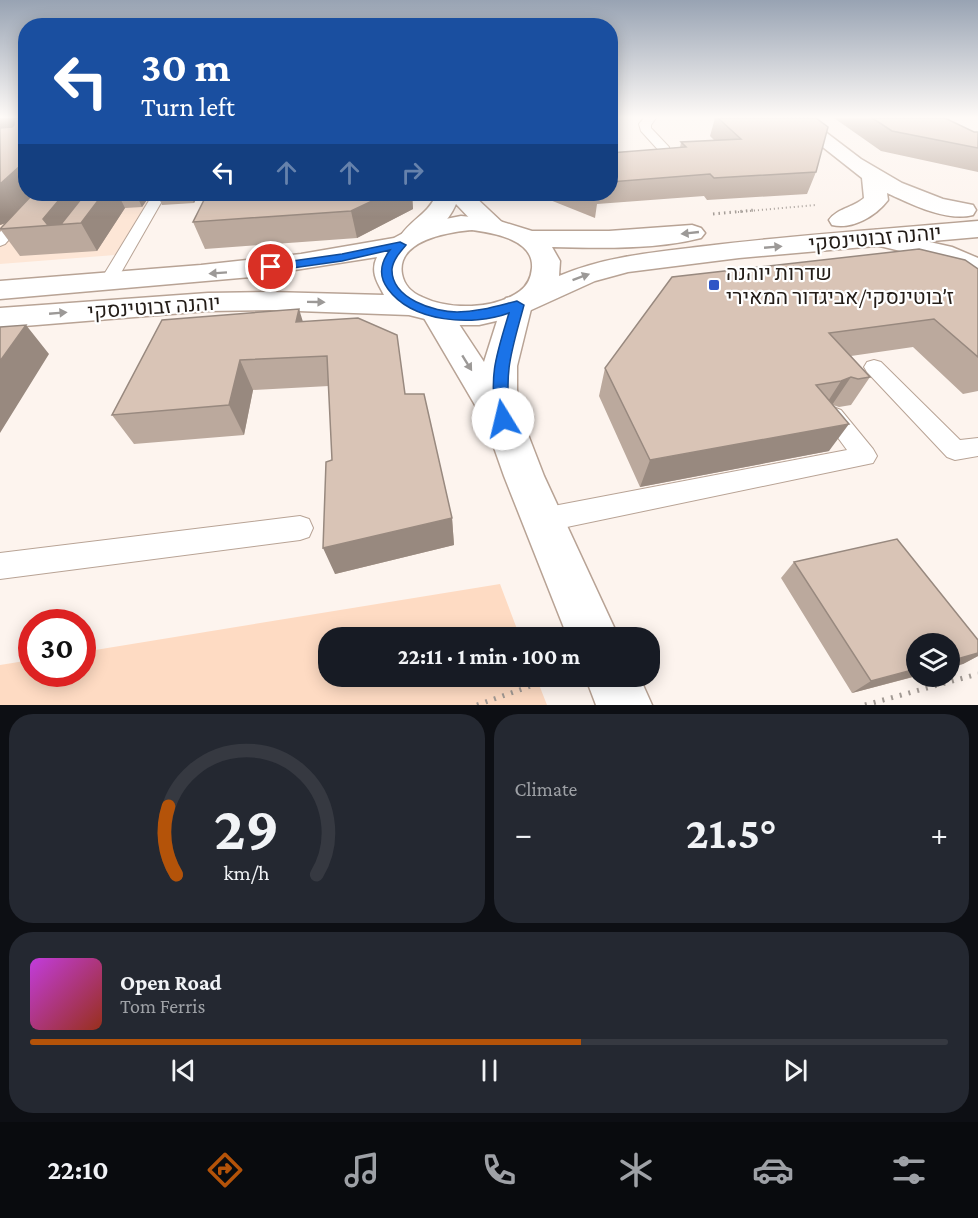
<!DOCTYPE html>
<meta charset="utf-8">
<style>
body{margin:0;font-family:"Crimson Pro",Heebo,serif;background:#242831;color:#f1f3f6;height:100vh;display:flex;flex-direction:column;font-size:22px;white-space:nowrap}
*{box-sizing:border-box;margin:0}
p{font-size:20px;color:#9ea1a6}
.icon{flex:none;width:33px;height:33px;fill:none;stroke:currentColor;stroke-width:2;stroke-linecap:round;stroke-linejoin:round}
.map{position:relative;height:705px;overflow:hidden}
.sheet{display:flex;flex-direction:column;gap:9px;padding:9px;background:#0d0f14;flex:1}
.sheet>*{flex:none}
.top-card{position:absolute;left:18px;top:18px;width:600px;height:183px;border-radius:24px;box-shadow:0 3px 15px #0003;background:#1a4fa0;color:#fff;overflow:hidden}
.tools{position:absolute;left:906px;top:633px;display:grid;gap:12px}
.tools a{display:grid;place-items:center;width:54px;height:54px;border-radius:50%;background:#171b24;box-shadow:0 3px 15px #0003;font-size:30px}
.speed{position:absolute;left:18px;top:609px;display:flex;gap:12px;font-size:30px;font-weight:700;text-align:center}
.speed>*{display:grid;place-content:center;width:78px;height:78px;border-radius:50%;background:#171b24;box-shadow:0 3px 15px #0003;line-height:1}
.speed .limit{border:9px solid #d22;background:#fff;color:#111}
.pin{position:absolute;display:grid;place-items:center;width:51px;height:51px;color:#fff;margin:-26px;border:3px solid #fff;border-radius:50%;box-shadow:0 2px 6px #0007}
.me{position:absolute;width:66px;margin:-33px;rotate:351deg;stroke-linejoin:round;filter:drop-shadow(0 0 4px #0008)}
.turn{display:flex;align-items:center;gap:21px;height:126px;padding:0 24px;font-size:27px}
.turn .icon{width:78px;height:78px;stroke-width:2.5}
.turn b{display:block;font-size:42px;line-height:51px}
.lanes{display:flex;align-items:center;height:57px;padding:0 24px;background:#0003;justify-content:center;gap:30px;direction:ltr}
.lanes .off{opacity:.35}
.big{font-size:45px;font-weight:700;line-height:1.1}
.sheet .tile{flex:1;display:flex;flex-direction:column;justify-content:center;gap:9px;min-width:0;padding:0 21px;border-radius:24px;background:#242831}
.sheet .dial{align-items:center;gap:0}
.dial svg{height:156px;overflow:visible;fill:none;stroke:#363941;stroke-width:7;stroke-linecap:round;text-anchor:middle}
.dial text{fill:#f1f3f6;stroke:none}
.song{display:flex;align-items:center;gap:18px}
.cover{width:72px;height:72px;border-radius:9px;background:linear-gradient(135deg,hsl(290 70% 55%),hsl(10 70% 35%))}
.played{height:6px;border-radius:3px;background:linear-gradient(90deg,#b45309 60%,#363941 60%)}
.keys{display:flex;justify-content:space-around;direction:ltr}
.heat{display:flex;justify-content:space-between;align-items:center;font-size:33px;direction:ltr}
.sheet .tiles{flex:1;display:grid;gap:9px;grid-template-columns:1fr 1fr}
.tile:last-child{grid-column:span 2}
.trip{position:absolute;left:318px;top:627px;width:342px;height:60px;border-radius:24px;background:#171b24;box-shadow:0 3px 15px #0003;font-weight:700;line-height:60px;text-align:center}
.tabs{display:flex;height:96px;justify-content:space-around;align-items:center;background:#090b0e;color:#9ea1a6}
.tabs .icon{width:42px;height:42px}
.tabs .current{color:#b45309}
.tabs b{font-size:27px;color:#f1f3f6}
.map>svg:first-child{display:block}
</style>
<div class="map">
<svg width="978" height="705" viewBox="0 0 978 705">
<rect width="100%" height="100%" fill="#fdf4ee"/>
<path fill="#fde6d6" d="M0 135 26 194H152L115 255 0 264Z"/>
<path fill="#fedbc3" d="M500 584 520 637 328 638V676L536 677 547 705H0V665L31 660 32 674H82L83 652Z"/>
<g fill="none" stroke-linecap="round" stroke-linejoin="round">
<defs>
<path id="service" d="M644 118H656L651 125V128L669 147V153H661L641 131 639 124Z
M153 194H166L114 285H102L100 281Z
M22 213 29 217 5 244 0 246V232L17 214Z
M874 360 881 362 960 440 978 438V456L955 460 947 457 867 372 864 367 867 362Z
M833 407 841 410 873 449 877 456 873 463 543 532 534 528 530 520 534 512 543 508 847 450 822 416 825 410Z
M300 516 309 519 313 528 309 537 300 540 0 579V553Z"/>
<path id="minor" d="M786 118H807L861 159 902 183 943 199 973 205 976 210 973 215C946 222 911 204 887 193L888 200C876 216 852 230 832 225L829 220C836 209 854 207 864 198L862 178Z
M437 194H472L505 225 501 230C481 235 469 217 456 204 448 223 426 246 405 240L401 235C413 218 427 215 437 194Z
M876 230 952 247 978 258V276L934 259 867 243 863 238 867 233Z
M517 296 528 298 532 305 517 366V390L522 419 544 476 619 638H568L504 476 485 422 421 313 425 306 436 303 447 306 484 362 502 305 506 298Z
M585 676H639L652 705H596Z"/>
<path id="tertiary" d="M461 216 493 219 532 231H609L692 225 701 228 705 233 701 238C654 250 600 248 552 247L560 261 559 276C606 256 656 252 706 246 796 235 887 229 978 221V237L739 258 628 272 595 281 518 316 479 325H449L409 315 270 310 208 311 0 328V308L208 293 270 292 384 295C377 282 370 272 377 257L251 277 0 299V281L201 265 301 254 394 238 420 224ZM472 230C493 233 534 239 532 268 531 278 528 285 520 291 494 310 449 310 422 297 412 293 404 285 402 274 396 240 449 232 472 230Z"/>
</defs>
<use href="#service" stroke="#b8a395" stroke-width="2"/>
<use href="#minor" stroke="#b8a395" stroke-width="3"/>
<use href="#tertiary" stroke="#b8a395" stroke-width="3"/>
<path stroke="#a29a94" stroke-width="2" stroke-dasharray="1 3" stroke-linecap="butt" d="M738 212 816 205"/>
<path stroke="#a29a94" stroke-width="3" stroke-dasharray="1.5 4" stroke-linecap="butt" d="M713 214 755 210"/>
<path stroke="#a29a94" stroke-width="5" stroke-dasharray="2 7" stroke-linecap="butt" d="M477 705 559 676
M865 705 978 674"/>
<use href="#service" fill="#fff" fill-rule="evenodd"/>
<use href="#minor" fill="#fff" fill-rule="evenodd"/>
<use href="#tertiary" fill="#fff" fill-rule="evenodd"/>
</g>
<path fill="#bba99d" d="M0 118H26V194H151L142 207 125 208 97 251 20 256 0 229 6 223 0 225Z
M715 118H816V172L807 194 707 200 704 196 597 204 595 218 535 194H610V153L680 148 681 142 715 141 710 136Z
M834 118H945L974 132H978V172L881 151Z
M157 194H199L194 203 162 205Z
M207 194H412L413 209 357 238 205 249 193 222Z
M978 269V391L963 394 913 347 851 356 870 377 851 405 839 407 833 405 829 451 640 487 599 396 605 368Z
M303 321 406 394 452 518 454 545 335 574 332 460 329 386 253 390 244 435 134 444 112 415Z
M794 562 978 640V656L963 664 852 693 781 578Z"/>
<path fill="#98897f" d="M0 118H14L26 139 0 141Z
M20 166 26 175V194H100L78 223 48 225 6 223 0 225V184Z
M103 194H118L125 208 97 251 81 223Z
M136 194H151L142 207Z
M190 194H199L194 203Z
M387 194H412L413 209 357 238 351 211Z
M299 309 308 338 296 322Z
M26 325 49 354 0 433V361Z
M240 360 253 390 244 435 229 405Z
M851 377 832 405 823 409 841 381Z
M849 424 829 451 640 487 650 460Z
M452 518 454 545 335 574 323 548Z
M978 653V656L963 664 950 667V661Z
M916 669V676L852 693 871 681Z"/>
<path fill="#d9c4b6" stroke="#98897f" stroke-width="1.5" d="M14 118H26V166H20L0 184V128L12 127 14 125Z
M718 118H816L828 127 816 172 714 178 710 174 610 182V153L686 147 681 142 741 139Z
M872 118H945L974 132H978V148L892 131Z
M26 180V185L19 187Z
M33 194H64L43 219 47 224 62 223 85 194H103L81 223 0 229Z
M207 194H387L351 211 193 222Z
M919 249 965 260 978 269V357L934 319 829 333 870 377 858 379 851 377 841 381 816 385 849 424 650 460 605 368 672 277Z
M299 309 296 322 358 318 397 335 405 394H424L452 518 323 548 326 462 332 460 327 356 240 360 229 405 112 415 162 320Z
M26 325 0 361V327Z
M897 539 978 640V653L950 661V644H916V669L871 681 794 562Z"/>
<defs><path id="oneway-solid" d="M-6-.8H1V-3.2L6.5 0L1 3.2V.8H-6Z" transform="scale(1.5)"/></defs>
<g fill="#9c9997">
<use href="#oneway-solid" transform="translate(690 233) rotate(174)"/>
<use href="#oneway-solid" transform="translate(773 247) rotate(-5)"/>
<use href="#oneway-solid" transform="translate(218 273) rotate(176)"/>
<use href="#oneway-solid" transform="translate(581 277) rotate(-20)"/>
<use href="#oneway-solid" transform="translate(316 302) rotate(1)"/>
<use href="#oneway-solid" transform="translate(58 313) rotate(-5)"/>
<use href="#oneway-solid" transform="translate(467 363) rotate(58)"/>
</g>
<linearGradient id="sky" x2="0" y2="1"><stop stop-color="#98a3b3"/><stop offset="0.54" stop-color="#fefaf7"/><stop offset="1" stop-color="#fefaf7" stop-opacity="0"/></linearGradient>
<rect width="978" height="217" fill="url(#sky)"/>
<path fill="#1a73e8" stroke="#114b97" stroke-width="1.5" d="M400 242 406 245C400 252 393 260 392 269 391 299 435 312 457 312 478 312 497 306 517 301L524 305C512 350 503 372 511 419L509 424H498L496 419C489 374 496 356 509 313 472 327 412 322 388 289 378 276 381 262 390 250L342 261 271 271 265 267 271 264 342 254Z"/>
<rect fill="#3056c6" stroke="#fff" stroke-width="2" x="708" y="279" width="12" height="12" rx="3"/>
<g text-anchor="middle" dominant-baseline="central" stroke-width="4.5" stroke-linejoin="round" paint-order="stroke">
<g font-size="21" fill="#231c17" stroke="#fff">
<text transform="translate(875 238) rotate(-5)">יוהנה זבוטינסקי</text>
<text transform="translate(154 307) rotate(-4)">יוהנה זבוטינסקי</text>
</g>
<g font-size="21" fill="#231c17" stroke="#fff" text-anchor="start">
<text x="726" y="273">שדרות יוהנה<tspan x="726" dy="24">ז׳בוטינסקי/אביגדור המאירי</tspan></text>
</g>
</g>
</svg>
<div class="tools">
<a><svg class="icon" aria-label="layers" viewBox="0 0 24 24"><path d="M12 4l9 5-9 5-9-5zM3 14l9 5 9-5"/></svg></a>
</div>
<div class="speed"><div class="limit">30</div></div>
<div class="pin" style="left:271px;top:267px;background:#d93025"><svg class="icon" aria-label="arrive" viewBox="0 0 24 24"><path d="M6 21V4h12l-3 4 3 4H6"/></svg></div>
<svg class="me" style="left:503px;top:419px" viewBox="-20 -20 40 40"><circle r="19" fill="#fff"/><path d="M0-13L10 11 0 6-10 11z" fill="#1a73e8"/></svg>
<div class="trip">22:11 · 1 min · 100 m</div>
<div class="top-card">
<div class="turn"><svg class="icon" aria-label="left" viewBox="0 0 24 24"><path d="M17 20v-9H6M10 6l-5 5 5 5"/></svg><div><b>30 m</b>Turn left</div></div>
<div class="lanes"><svg class="icon" aria-label="left" viewBox="0 0 24 24"><path d="M17 20v-9H6M10 6l-5 5 5 5"/></svg><svg class="icon off" aria-label="ahead" viewBox="0 0 24 24"><path d="M12 20V5M6 11l6-6 6 6"/></svg><svg class="icon off" aria-label="ahead" viewBox="0 0 24 24"><path d="M12 20V5M6 11l6-6 6 6"/></svg><svg class="icon off" aria-label="right" viewBox="0 0 24 24"><path d="M7 20v-9h11M14 6l5 5-5 5"/></svg></div>
</div>
</div>
<section class="sheet">
<div class="tiles">
<div class="tile dial"><svg viewBox="0 0 100 80">
<path d="M14 69A42 42 0 1 1 86 69"/>
<path d="M14 69A42 42 0 0 1 10 34" stroke="#b45309"/>
<text x="50" y="56" font-size="32" font-weight="700">29</text>
<text x="50" y="72" font-size="11">km/h</text>
</svg></div>
<div class="tile"><p>Climate</p>
<div class="heat"><a>−</a><b class="big">21.5°</b><a>+</a></div>
</div>
<div class="tile">
<div class="song"><i class="cover"></i><div><b>Open Road</b><p>Tom Ferris</p></div></div>
<div class="played"></div>
<div class="keys"><svg class="icon" aria-label="previous" viewBox="0 0 24 24"><path d="M18 5L8 12l10 7zM5 5v14"/></svg><svg class="icon" aria-label="pause" viewBox="0 0 24 24"><path d="M8 5v14M16 5v14"/></svg><svg class="icon" aria-label="next" viewBox="0 0 24 24"><path d="M6 5l10 7-10 7zM19 5v14"/></svg></div>
</div>
</div>
</section>
<nav class="tabs">
<b>22:10</b>
<svg class="icon current" aria-label="directions" viewBox="0 0 24 24"><path d="M12 3l9 9-9 9-9-9zM9 14v-3h6M13 9l2 2-2 2"/></svg>
<svg class="icon" aria-label="music" viewBox="0 0 24 24"><path d="M9 18V5l10-2v13"/><circle cx="6" cy="18" r="3"/><circle cx="16" cy="16" r="3"/></svg>
<svg class="icon" aria-label="phone" viewBox="0 0 24 24"><path d="M5 4h4l2 5-3 2q2 4 5 5l2-3 5 2v4C11 20 4 13 5 4z"/></svg>
<svg class="icon" aria-label="climate" viewBox="0 0 24 24"><path d="M12 3v18M4 7l16 10M4 17L20 7"/></svg>
<svg class="icon" aria-label="car" viewBox="0 0 24 24"><path d="M5 17H2v-5l4-1 3-4h7l3 4 3 1v5h-3M9 17h6M6 11h13"/><circle cx="7" cy="17" r="2"/><circle cx="17" cy="17" r="2"/></svg>
<svg class="icon" aria-label="filters" viewBox="0 0 24 24"><path d="M4 7h16M4 17h16"/><circle cx="9" cy="7" r="2"/><circle cx="15" cy="17" r="2"/></svg>
</nav>
